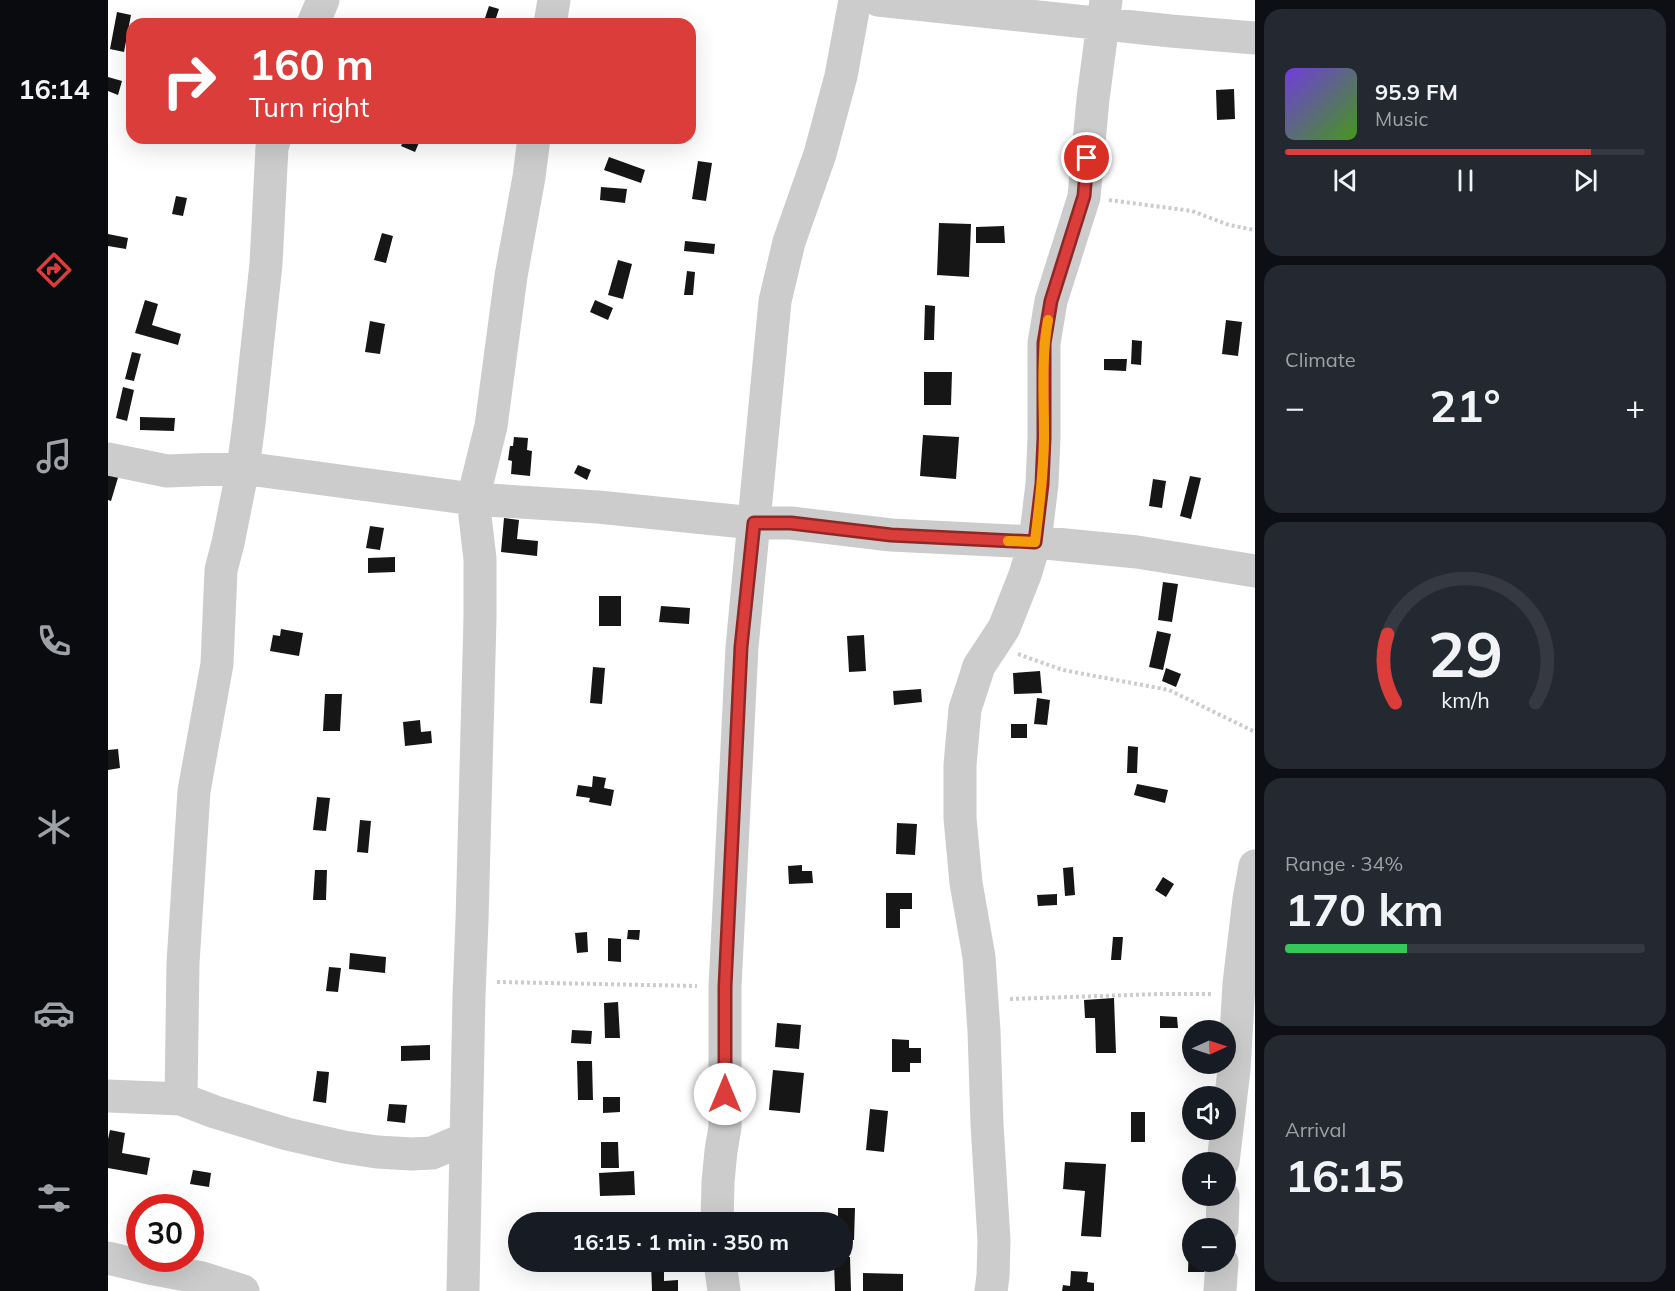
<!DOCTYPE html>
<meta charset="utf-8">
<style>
body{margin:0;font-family:Mulish,sans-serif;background:#242831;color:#f1f3f6;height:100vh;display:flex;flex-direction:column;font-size:22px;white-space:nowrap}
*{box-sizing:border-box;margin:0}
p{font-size:20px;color:#9ea1a6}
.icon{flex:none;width:33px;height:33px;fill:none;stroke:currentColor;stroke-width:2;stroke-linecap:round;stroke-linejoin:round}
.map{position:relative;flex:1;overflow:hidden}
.details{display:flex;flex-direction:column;gap:9px;padding:9px;background:#0d0f14;width:420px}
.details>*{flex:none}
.hud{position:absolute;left:18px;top:18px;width:570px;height:126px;border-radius:18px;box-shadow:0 6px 24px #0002;background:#db3d3b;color:#fff;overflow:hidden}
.needle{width:39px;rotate:87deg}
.controls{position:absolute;left:1074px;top:1020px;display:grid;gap:12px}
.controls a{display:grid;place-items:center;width:54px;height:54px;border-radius:50%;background:#171b24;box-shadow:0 6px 24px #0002;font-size:30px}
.speed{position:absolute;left:18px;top:1194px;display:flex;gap:12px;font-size:30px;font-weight:700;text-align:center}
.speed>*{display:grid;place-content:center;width:78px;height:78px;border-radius:50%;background:#171b24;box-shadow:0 6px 24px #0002;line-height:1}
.speed .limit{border:9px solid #d22;background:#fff;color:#111}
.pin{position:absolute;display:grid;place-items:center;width:51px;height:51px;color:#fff;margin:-26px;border:3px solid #fff;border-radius:50%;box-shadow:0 2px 6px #0007}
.me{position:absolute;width:66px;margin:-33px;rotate:0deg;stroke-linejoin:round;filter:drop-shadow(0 0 4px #0008)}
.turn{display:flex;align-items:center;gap:21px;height:126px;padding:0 24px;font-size:27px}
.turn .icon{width:78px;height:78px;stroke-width:2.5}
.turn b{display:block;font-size:42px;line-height:51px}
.big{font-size:45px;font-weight:700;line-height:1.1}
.details .tile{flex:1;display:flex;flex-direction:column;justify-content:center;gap:9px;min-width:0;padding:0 21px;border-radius:18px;background:#242831}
.details .dial{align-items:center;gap:0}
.dial svg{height:156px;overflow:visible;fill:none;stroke:#363941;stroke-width:7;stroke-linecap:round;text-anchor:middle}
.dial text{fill:#f1f3f6;stroke:none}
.song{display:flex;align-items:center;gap:18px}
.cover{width:72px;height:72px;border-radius:9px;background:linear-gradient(135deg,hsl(260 70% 55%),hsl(100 70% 35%))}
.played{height:6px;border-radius:3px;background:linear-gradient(90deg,#db3d3b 85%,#363941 85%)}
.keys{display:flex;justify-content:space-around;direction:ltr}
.heat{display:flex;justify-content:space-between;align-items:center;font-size:33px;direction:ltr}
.charge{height:9px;border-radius:4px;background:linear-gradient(90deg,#34c759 34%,#363941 0)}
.trip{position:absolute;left:400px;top:1212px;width:345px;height:60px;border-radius:30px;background:#171b24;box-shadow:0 6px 24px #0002;font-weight:700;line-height:60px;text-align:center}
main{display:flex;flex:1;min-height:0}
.tabs{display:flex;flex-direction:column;width:108px;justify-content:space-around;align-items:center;background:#090b0e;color:#9ea1a6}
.tabs .icon{width:42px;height:42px}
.tabs .selected{color:#db3d3b}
.tabs b{font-size:27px;color:#f1f3f6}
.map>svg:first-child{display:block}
</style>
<main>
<nav class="tabs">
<b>16:14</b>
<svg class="icon selected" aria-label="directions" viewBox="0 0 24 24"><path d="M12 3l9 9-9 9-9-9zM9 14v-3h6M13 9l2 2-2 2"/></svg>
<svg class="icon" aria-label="music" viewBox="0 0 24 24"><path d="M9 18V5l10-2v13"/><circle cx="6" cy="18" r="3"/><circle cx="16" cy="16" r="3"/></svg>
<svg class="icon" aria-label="phone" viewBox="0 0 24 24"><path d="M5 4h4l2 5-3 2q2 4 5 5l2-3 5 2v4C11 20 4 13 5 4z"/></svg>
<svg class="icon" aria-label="climate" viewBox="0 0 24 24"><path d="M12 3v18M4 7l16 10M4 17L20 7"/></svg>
<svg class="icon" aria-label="car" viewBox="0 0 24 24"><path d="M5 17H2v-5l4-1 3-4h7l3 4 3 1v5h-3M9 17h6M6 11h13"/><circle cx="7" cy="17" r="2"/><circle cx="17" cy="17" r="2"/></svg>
<svg class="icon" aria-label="filters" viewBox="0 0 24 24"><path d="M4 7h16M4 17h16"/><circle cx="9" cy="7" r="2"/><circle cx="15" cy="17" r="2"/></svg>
</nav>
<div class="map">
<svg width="1147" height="1291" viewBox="0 0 1147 1291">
<rect width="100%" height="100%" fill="#fff"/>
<path fill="#161616" d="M381 6 391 9 386 24H375Z
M9 12 23 15 16 52 2 49Z
M0 77 14 81 10 95 0 91Z
M1126 89 1127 119 1109 120 1108 90Z
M297 138H313L307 152 293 146Z
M501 157 537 170 533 183 496 170Z
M590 161 604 163 598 201 584 199Z
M493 187 519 189 517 203 492 200Z
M68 196 79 198 75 216 64 214Z
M831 223 863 224 861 277 829 275Z
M896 226 897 243H868V227Z
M274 233 285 236 278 263 266 260Z
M0 234 20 238 18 249 0 246Z
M577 241 607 244 606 254 576 251Z
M510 260 524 264 515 299 500 295Z
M579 271 587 272 585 295H576Z
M37 300 50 304 44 325 73 334 70 345 27 333Z
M487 300 505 308 500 320 482 312Z
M817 305 827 306 826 340H816Z
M1118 320 1134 322 1130 356 1114 354Z
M262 321 277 324 272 354 257 352Z
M1024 340 1034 341 1033 365 1023 364Z
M24 352 33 354 26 381 17 379Z
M996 359H1019L1018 371 996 370Z
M816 372H844L843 405H816Z
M15 387 26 390 19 421 8 418Z
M32 417 67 418 66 431 32 430Z
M815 435 851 437 848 479 812 476Z
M406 437 420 438 419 450 424 451 422 476 403 474 404 461 400 460 402 446H405Z
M470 465 483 470 479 480 466 473Z
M0 468 12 471 3 501 0 500Z
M1082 476 1093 478 1083 519 1072 516Z
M1045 479 1058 481 1054 508 1041 506Z
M396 518 411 520 409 539 430 541 429 556 393 552Z
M262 526 276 528 272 550 258 548Z
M287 557V572L260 573V558Z
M1055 582 1070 584 1064 622 1050 620Z
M491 596H513V626H491Z
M553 606 582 608 581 624 551 622Z
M173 629 195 633 191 656 162 651 165 635 172 636Z
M1049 631 1063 634 1055 670 1041 667Z
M756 635 758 671 741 672 739 636Z
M485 667 497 668 494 704 482 703Z
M1058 668 1073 674 1068 687 1054 681Z
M932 671 934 693 906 694 905 673Z
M813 689 814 702 786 705 785 691Z
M217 694H234L232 731H215Z
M929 698 942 700 939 725 926 724Z
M312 720 313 732 323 731 324 743 297 746 295 722Z
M903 724H919V738H903Z
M1020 746 1030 747 1029 773H1019Z
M10 749 12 768 0 770V750Z
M485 776 498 778 496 788 506 790 503 806 481 802 482 798 468 796 470 785 484 787Z
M1029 784 1060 790 1057 803 1026 795Z
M209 797 222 798 218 831 205 830Z
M252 820 263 821 260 853 249 852Z
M789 823 809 824 807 855 788 854Z
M694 865V871H704L705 883 681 884 680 866Z
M965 867 967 895 957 896 955 868Z
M207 870H219L218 900H205Z
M1055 877 1066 884 1058 897 1047 890Z
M778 893H804V909H792V928H778Z
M949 894V905L930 906 929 895Z
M520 930H532L531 940 519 939Z
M479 932 480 952 469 953 467 933Z
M1005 937H1015L1013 960H1003Z
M500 938 513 939V962L500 961Z
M242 953 278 957 277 973 241 969Z
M221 967 233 968 230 992 218 991Z
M1006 998 1008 1053H988L987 1018H977L976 1000Z
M510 1002 512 1038H497L496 1003Z
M1052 1016 1069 1017 1070 1028H1052Z
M669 1023 693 1025 691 1049 667 1047Z
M464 1030 484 1031 483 1044 463 1043Z
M784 1039 801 1040V1048H813V1063H802V1072H784Z
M322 1045V1060L293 1061V1046Z
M469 1061H484L485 1100H470Z
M665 1070 696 1073 692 1113 661 1110Z
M209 1071 221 1072 218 1103 205 1101Z
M495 1097H512V1112L495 1113Z
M281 1104 299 1105 297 1123 279 1121Z
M762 1109 780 1111 776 1152 758 1150Z
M1023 1112H1037V1142H1023Z
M2 1130 17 1133 14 1153 42 1158 39 1175 0 1168V1139Z
M493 1142H510L511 1168H493Z
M957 1162 998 1164 993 1237 973 1236 977 1191 955 1189Z
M85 1170 103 1173 101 1187 82 1184Z
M526 1171 527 1195 492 1196 491 1173Z
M730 1208H747L746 1240H735V1222H730Z
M1081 1240H1084V1262H1096V1272H1080Z
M735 1257H742L743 1291H727L726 1262H735Z
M543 1262H556V1281L570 1280V1291H544Z
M963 1271 980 1272 979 1282 986 1283V1291H954L955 1285 962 1286Z
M755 1273 795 1274V1291H755Z"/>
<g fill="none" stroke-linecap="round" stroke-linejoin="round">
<path stroke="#ccc" stroke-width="4" stroke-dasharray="3 3" stroke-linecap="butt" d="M1001 200 1084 211 1121 225 1147 230
M910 654 955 670 1061 690 1147 732
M389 982 589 986
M902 999 1052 994H1104"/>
<path stroke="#ccc" stroke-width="33" d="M770 0 1063 31 1147 38
M205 24 215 0
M442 24 446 0
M0 459 59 471 135 468 365 499 490 507 646 523H683L783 535 927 542 1029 552 1147 571
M0 1096 73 1099 107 1112 179 1134 236 1147 269 1152 304 1154 324 1153 357 1139
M73 1099 75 963 86 791 109 664 113 570 120 543 135 468 141 423 158 264 164 147 167 138
M1115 1162 1126 1070 1131 984 1141 899 1147 866
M609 1222 610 1182 613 1151 617 1127V987L634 647 667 301 681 242 712 154 733 76 747 0
M1114 1228 1115 1196
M0 1258 41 1268 94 1278 135 1291
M612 1262 616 1291
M355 1291 361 996 364 921 372 618V559L365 499 383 426 403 276 421 177 426 138
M883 1291 885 1276 886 1241 879 1124 876 1031 871 957 858 883 852 818V765L857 709 871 666 896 628 917 575 927 542 934 484 936 438V343L943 301 976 197 985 99 998 0
M1112 1291 1114 1262"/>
</g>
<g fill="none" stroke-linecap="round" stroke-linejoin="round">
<defs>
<path id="route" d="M617 1094V987L633 647 646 523H683L783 535 927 542 934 484 936 438V343L943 301 976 196 979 158"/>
</defs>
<use href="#route" stroke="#8e2826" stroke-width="15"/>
<use href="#route" stroke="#db3d3b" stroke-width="10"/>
<path stroke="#f59e0b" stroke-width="10" d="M900 541 927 542C931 507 936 472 936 436 936 397 933 359 940 320"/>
</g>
</svg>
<div class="controls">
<a><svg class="needle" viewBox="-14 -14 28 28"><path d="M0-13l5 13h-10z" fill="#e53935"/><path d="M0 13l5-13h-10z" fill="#9ea1a6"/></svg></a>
<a><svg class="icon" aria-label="sound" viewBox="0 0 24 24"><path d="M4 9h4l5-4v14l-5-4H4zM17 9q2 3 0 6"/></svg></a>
<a>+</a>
<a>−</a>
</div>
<div class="speed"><div class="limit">30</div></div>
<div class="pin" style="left:979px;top:158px;background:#d93025"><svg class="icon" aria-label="arrive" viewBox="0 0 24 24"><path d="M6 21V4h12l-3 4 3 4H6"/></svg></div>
<svg class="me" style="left:617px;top:1094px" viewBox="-20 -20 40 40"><circle r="19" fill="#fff"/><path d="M0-13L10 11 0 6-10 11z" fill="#db3d3b"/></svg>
<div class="trip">16:15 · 1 min · 350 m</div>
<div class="hud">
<div class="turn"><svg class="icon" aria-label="right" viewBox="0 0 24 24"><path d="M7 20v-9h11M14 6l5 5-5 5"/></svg><div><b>160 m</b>Turn right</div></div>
</div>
</div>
<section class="details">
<div class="tile">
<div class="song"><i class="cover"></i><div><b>95.9 FM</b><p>Music</p></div></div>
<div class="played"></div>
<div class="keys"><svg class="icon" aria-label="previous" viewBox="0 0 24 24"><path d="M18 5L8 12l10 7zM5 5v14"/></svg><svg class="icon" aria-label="pause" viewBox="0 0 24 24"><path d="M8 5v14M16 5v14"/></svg><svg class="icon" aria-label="next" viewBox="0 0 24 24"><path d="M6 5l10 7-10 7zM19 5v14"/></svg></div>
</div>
<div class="tile"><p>Climate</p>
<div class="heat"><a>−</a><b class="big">21°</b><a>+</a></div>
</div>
<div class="tile dial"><svg viewBox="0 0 100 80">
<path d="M14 69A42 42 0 1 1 86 69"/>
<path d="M14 69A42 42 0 0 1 10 34" stroke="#db3d3b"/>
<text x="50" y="56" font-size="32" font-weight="700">29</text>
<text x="50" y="72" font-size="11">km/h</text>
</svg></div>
<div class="tile"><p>Range · 34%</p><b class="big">170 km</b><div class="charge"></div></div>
<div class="tile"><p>Arrival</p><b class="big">16:15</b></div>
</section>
</main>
